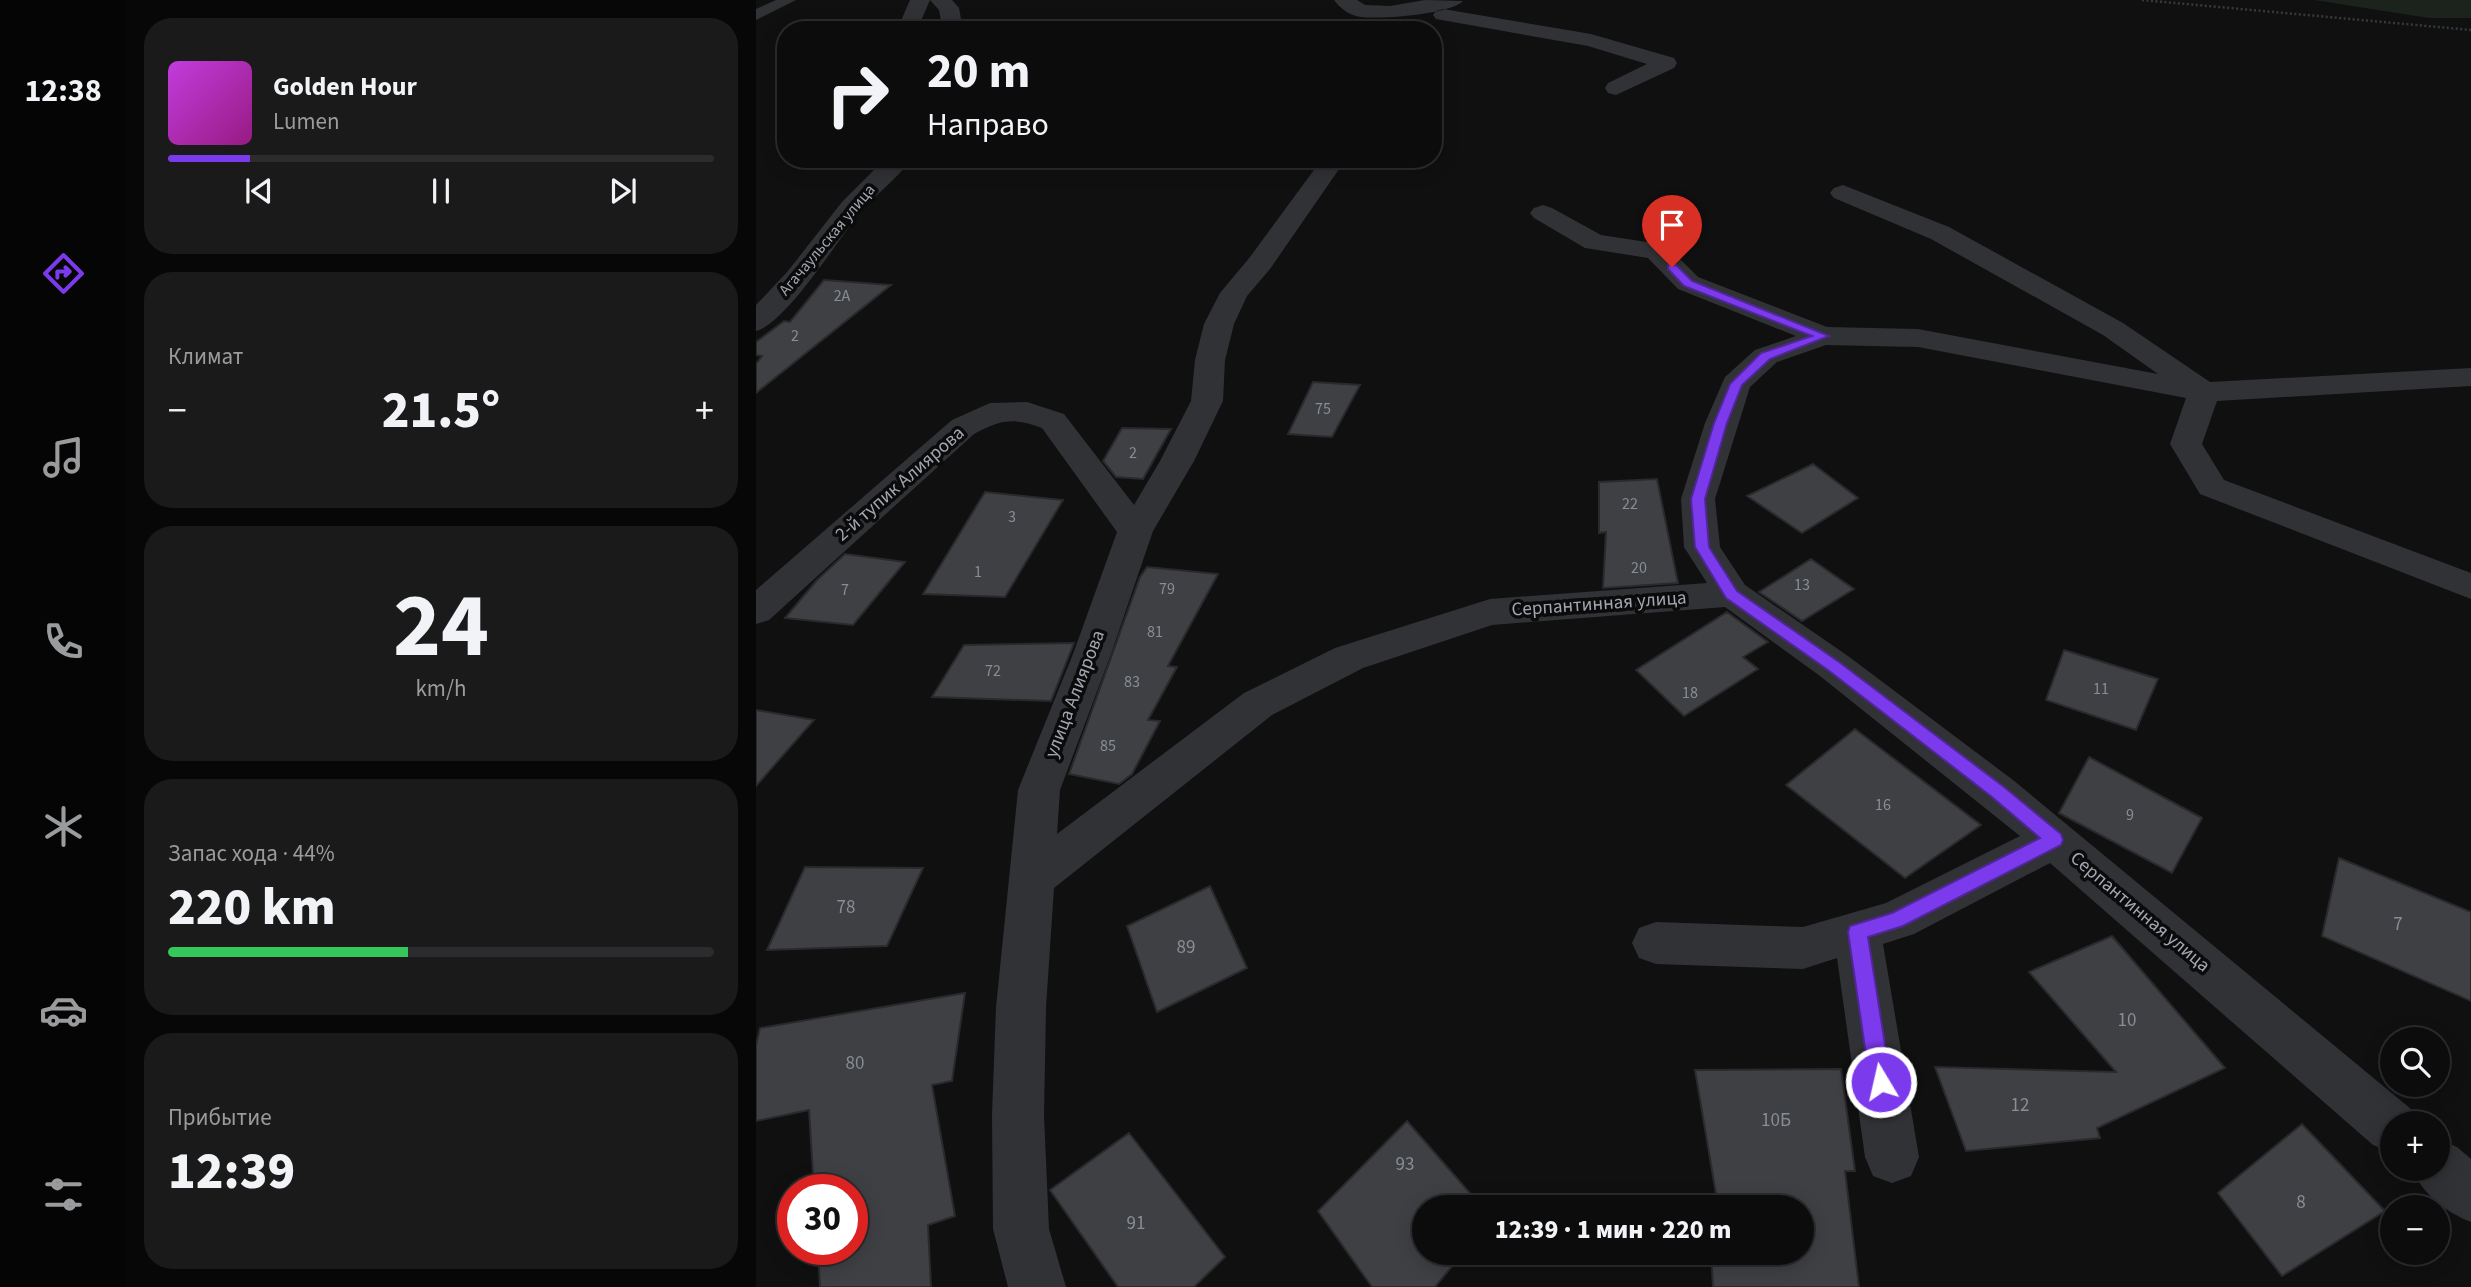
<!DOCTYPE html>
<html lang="ru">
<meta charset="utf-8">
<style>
body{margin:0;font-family:"Source Sans 3",sans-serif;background:#1a1a1b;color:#f1f3f6;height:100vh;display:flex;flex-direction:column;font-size:26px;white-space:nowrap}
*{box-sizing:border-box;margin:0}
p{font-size:23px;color:#9a9b9d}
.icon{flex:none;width:38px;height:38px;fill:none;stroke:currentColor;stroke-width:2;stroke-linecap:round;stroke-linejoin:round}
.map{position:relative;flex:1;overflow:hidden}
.panel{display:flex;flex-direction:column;gap:18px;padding:18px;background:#070707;width:630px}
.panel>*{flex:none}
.hud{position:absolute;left:21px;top:21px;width:665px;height:147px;border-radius:28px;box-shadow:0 4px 18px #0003,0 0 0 2px #2c2c2e;background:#0c0c0d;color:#f1f3f6;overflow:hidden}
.controls{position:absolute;left:1624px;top:1027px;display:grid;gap:14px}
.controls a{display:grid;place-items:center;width:70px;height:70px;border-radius:50%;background:#0c0c0d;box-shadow:0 4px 18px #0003,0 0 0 2px #2c2c2e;font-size:35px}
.speed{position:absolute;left:21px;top:1174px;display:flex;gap:14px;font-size:35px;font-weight:700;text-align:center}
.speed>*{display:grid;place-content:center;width:91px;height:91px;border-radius:50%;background:#0c0c0d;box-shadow:0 4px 18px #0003,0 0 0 2px #2c2c2e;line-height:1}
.speed .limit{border:10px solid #d22;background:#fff;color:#111}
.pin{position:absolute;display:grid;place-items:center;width:60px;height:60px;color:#fff;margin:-72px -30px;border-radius:50% 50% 50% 0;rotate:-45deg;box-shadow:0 0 7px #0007}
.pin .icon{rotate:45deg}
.me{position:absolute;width:77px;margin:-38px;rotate:351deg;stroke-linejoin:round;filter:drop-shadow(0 0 5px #0008)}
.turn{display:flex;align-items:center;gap:24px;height:147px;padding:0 35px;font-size:32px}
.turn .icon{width:91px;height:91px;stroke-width:2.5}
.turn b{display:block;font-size:49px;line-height:60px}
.big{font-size:52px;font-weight:800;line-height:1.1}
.panel .card{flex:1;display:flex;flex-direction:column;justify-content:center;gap:10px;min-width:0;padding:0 24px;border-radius:28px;background:#1a1a1b}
.panel .dial{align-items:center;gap:0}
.dial b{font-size:91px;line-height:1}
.song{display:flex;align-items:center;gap:21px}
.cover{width:84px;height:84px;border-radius:10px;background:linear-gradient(135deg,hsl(290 70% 55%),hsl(310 70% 35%))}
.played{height:7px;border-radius:4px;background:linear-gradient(90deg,#7c3aed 15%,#2c2c2e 15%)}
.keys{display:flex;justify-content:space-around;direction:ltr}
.heat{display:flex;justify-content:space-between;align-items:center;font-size:38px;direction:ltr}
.charge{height:10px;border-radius:5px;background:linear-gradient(90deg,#34c759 44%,#2c2c2e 0)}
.trip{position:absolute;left:656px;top:1195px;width:402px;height:70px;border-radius:35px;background:#0c0c0d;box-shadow:0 4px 18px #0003,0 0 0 2px #2c2c2e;font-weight:800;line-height:70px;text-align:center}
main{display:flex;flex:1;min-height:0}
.dock{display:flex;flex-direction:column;width:126px;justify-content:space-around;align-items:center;background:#050505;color:#9a9b9d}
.dock .icon{width:49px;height:49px}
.dock .on{color:#7c3aed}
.dock b{font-size:32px;color:#f1f3f6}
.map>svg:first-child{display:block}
</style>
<main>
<nav class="dock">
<b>12:38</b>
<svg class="icon on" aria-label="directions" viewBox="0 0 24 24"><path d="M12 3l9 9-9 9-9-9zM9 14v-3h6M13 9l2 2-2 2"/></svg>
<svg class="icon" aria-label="music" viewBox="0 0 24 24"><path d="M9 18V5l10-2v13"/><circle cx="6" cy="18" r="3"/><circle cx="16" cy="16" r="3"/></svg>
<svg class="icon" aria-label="phone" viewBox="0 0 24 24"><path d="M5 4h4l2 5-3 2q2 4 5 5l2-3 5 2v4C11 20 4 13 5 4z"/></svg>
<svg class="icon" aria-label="climate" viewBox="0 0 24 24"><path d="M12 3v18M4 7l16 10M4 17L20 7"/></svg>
<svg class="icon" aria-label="car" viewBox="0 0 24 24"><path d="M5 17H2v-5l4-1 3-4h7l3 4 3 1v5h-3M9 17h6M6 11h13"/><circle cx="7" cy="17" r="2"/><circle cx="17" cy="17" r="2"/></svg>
<svg class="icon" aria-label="filters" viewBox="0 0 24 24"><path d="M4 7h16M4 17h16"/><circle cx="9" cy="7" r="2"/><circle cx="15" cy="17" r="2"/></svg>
</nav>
<section class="panel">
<div class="card">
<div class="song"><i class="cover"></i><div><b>Golden Hour</b><p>Lumen</p></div></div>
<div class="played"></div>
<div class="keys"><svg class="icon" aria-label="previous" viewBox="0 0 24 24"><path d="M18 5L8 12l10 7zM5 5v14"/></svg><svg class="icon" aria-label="pause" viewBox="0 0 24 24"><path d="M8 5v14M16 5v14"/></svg><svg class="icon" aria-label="next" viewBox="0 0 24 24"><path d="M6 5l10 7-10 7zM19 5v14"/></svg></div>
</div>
<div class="card"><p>Климат</p>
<div class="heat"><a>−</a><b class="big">21.5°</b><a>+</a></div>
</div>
<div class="card dial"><b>24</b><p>km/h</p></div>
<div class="card"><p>Запас хода · 44%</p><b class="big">220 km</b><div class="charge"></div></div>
<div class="card"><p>Прибытие</p><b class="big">12:39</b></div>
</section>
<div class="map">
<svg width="1715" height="1287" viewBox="0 0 1715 1287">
<rect width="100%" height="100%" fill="#101011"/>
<path fill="#1c231d" d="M1558 0H1715V18H1673Z"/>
<path fill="#3f4044" stroke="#2a2a2d" stroke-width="2" d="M68 280 135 285 0 393V364L6 356 0 355V342L28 321 34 322Z
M557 382 604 385 576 437 532 434Z
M366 428 415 429 387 479 360 477 347 461Z
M1057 464 1102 498 1046 533 991 496Z
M901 479 922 583 847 588 850 532 843 533V482Z
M229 492 307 500 249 597 167 594Z
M89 554 149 562 97 625 29 618 61 580Z
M1055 559 1098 589 1046 621 1003 592Z
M391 567 462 574 412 666 421 667 392 720 404 721 376 774 363 784 313 774 384 577Z
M971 612 1012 642 987 657 1002 669 928 716 880 670Z
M318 643 295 701 176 697 208 645Z
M1308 650 1402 679 1380 730 1290 700Z
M0 710 58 720 0 786Z
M1099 729 1225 825 1149 878 1030 785Z
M1333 757 1446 818 1416 873 1303 813Z
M1583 858 1715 912V1001L1566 936Z
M49 867 167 868 131 946 11 950Z
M454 886 491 968 401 1012 371 926Z
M1356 936 1469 1068 1341 1128 1344 1138 1210 1151 1179 1067 1360 1072 1273 972Z
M209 993 196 1081 176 1085 199 1216 172 1225 175 1287H64L62 1250H96V1190H58L53 1110 0 1121V1045L4 1028Z
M1085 1069 1099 1171H1089L1103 1287H957L955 1253H1046V1208H952L951 1199 961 1200 939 1070Z
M651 1121 727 1208H668V1253H707L679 1287H616L562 1211Z
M1546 1124 1629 1211 1526 1276 1462 1193Z
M373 1133 469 1257 438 1287H362L294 1190Z"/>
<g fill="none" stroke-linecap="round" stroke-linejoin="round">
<path stroke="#37393c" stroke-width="2.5" stroke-dasharray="2 2.5" stroke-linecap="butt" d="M1386 0 1715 30"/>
<path fill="#313235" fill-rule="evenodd" d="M20 0H40L0 20V9Z"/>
<path fill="#313235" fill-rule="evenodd" d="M154 0H174L161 30H141Z
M174 0H196L203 8 207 30H187L183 10Z
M578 0H601L609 5 634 6 669 0 707 1C697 14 617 21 600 16 592 14 583 7 578 0Z
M687 9 835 34 918 58 921 63 918 68 860 95 852 93 849 88 852 83 891 64 832 46 680 19 677 15 680 11Z
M129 159H155C141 180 118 195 103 214 81 241 30 323 0 331V305L32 271 86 202Z
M566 159H590L514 269 491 296 478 324 469 360 467 401 438 461 397 531 355 654 304 790 301 834 488 693 579 648 734 599 951 583 928 547 925 499 949 423 969 377 999 350 1040 336 922 289 892 258 829 248 778 218 774 213 778 208 787 205 796 208 845 235 910 245 942 277 1071 327 1162 329 1402 374 1347 335 1175 239 1078 198 1074 193 1078 188 1087 185 1193 227 1367 323 1454 382 1715 368V386L1461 401 1446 444 1468 480 1715 573V599L1444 494 1414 444 1430 398 1162 347 1070 345 1021 362 994 387 959 499 964 547 989 585 1092 656 1257 780 1655 1109 1661 1124H1636V1152L1617 1145 1294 863 1158 934 1127 944 1163 1157 1155 1176 1136 1183 1117 1176 1109 1157 1081 958 1047 969 900 964 883 958 876 943 883 928 900 922 1047 927 1130 903 1264 836 1064 676 969 607 736 625 607 668 516 715 298 888 290 1007 288 1115 293 1229 310 1287H252L237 1229 236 1115 240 1007 262 790 317 654 361 532 286 428C258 417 244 420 218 434L13 620 0 624V590L196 420 234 403 271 402 308 414 378 505 404 461 435 401 439 360 448 324 464 293 494 257Z
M1682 1139 1701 1147 1715 1159V1222C1690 1212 1667 1195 1656 1169H1682Z"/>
</g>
<path fill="#7c3aed" stroke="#51269a" stroke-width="2" d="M912 265H920L936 281 1073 336 1014 359 986 385 971 423 949 499 953 547 981 591 1083 662 1248 787 1305 834 1307 840 1305 845 1147 926 1112 937 1135 1082 1132 1089 1125 1092 1117 1089 1114 1082 1092 932 1094 926 1136 913 1284 838 1236 797 1072 670 970 598 939 547 935 499 958 423 974 384 1005 353 1056 336 928 286 912 269Z"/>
<g text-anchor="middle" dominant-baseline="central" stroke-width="7" stroke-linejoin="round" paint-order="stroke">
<g font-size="16" fill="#a1a7b1" stroke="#0b0b0c">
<text transform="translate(71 240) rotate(-50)">Агачаульская улица</text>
</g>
<g font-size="16" fill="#888d96">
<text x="86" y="296">2А</text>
<text x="39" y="336">2</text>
<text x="567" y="409">75</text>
<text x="377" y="453">2</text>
<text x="874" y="504">22</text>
<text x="256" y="517">3</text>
<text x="883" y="568">20</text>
<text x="222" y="572">1</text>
<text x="1046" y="585">13</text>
<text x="411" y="589">79</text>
<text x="89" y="590">7</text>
<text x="399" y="632">81</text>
<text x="237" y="671">72</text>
<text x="376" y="682">83</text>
<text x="1345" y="689">11</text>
<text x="934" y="693">18</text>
<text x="352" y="746">85</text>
<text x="1127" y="805">16</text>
<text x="1374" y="815">9</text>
</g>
<g font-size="19" fill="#a1a7b1" stroke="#0b0b0c">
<text transform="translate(144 484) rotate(-41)">2-й тупик Алиярова</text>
<text transform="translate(843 604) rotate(-4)">Серпантинная улица</text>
<text transform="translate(319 694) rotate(-69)">улица Алиярова</text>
<text transform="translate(1384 912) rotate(40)">Серпантинная улица</text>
</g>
<g font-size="19" fill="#888d96">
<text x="90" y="907">78</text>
<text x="1642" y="924">7</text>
<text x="430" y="947">89</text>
<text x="1371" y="1020">10</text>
<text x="99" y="1063">80</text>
<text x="1264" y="1105">12</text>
<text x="1020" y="1120">10Б</text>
<text x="649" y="1164">93</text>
<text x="1545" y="1202">8</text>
<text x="380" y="1223">91</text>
</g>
</g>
</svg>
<div class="controls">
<a><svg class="icon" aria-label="search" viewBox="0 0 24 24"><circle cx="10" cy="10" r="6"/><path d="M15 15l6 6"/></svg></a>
<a>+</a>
<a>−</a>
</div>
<div class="speed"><div class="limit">30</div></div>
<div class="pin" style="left:916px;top:267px;background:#d93025"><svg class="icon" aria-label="arrive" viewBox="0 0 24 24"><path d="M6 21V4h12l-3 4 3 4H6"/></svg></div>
<svg class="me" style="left:1125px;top:1082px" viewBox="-20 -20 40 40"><circle r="17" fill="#7c3aed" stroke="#fff" stroke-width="3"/><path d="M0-11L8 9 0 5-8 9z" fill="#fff"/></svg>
<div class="trip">12:39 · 1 мин · 220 m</div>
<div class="hud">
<div class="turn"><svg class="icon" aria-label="right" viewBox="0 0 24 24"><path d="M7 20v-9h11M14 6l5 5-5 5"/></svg><div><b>20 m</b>Направо</div></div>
</div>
</div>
</main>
